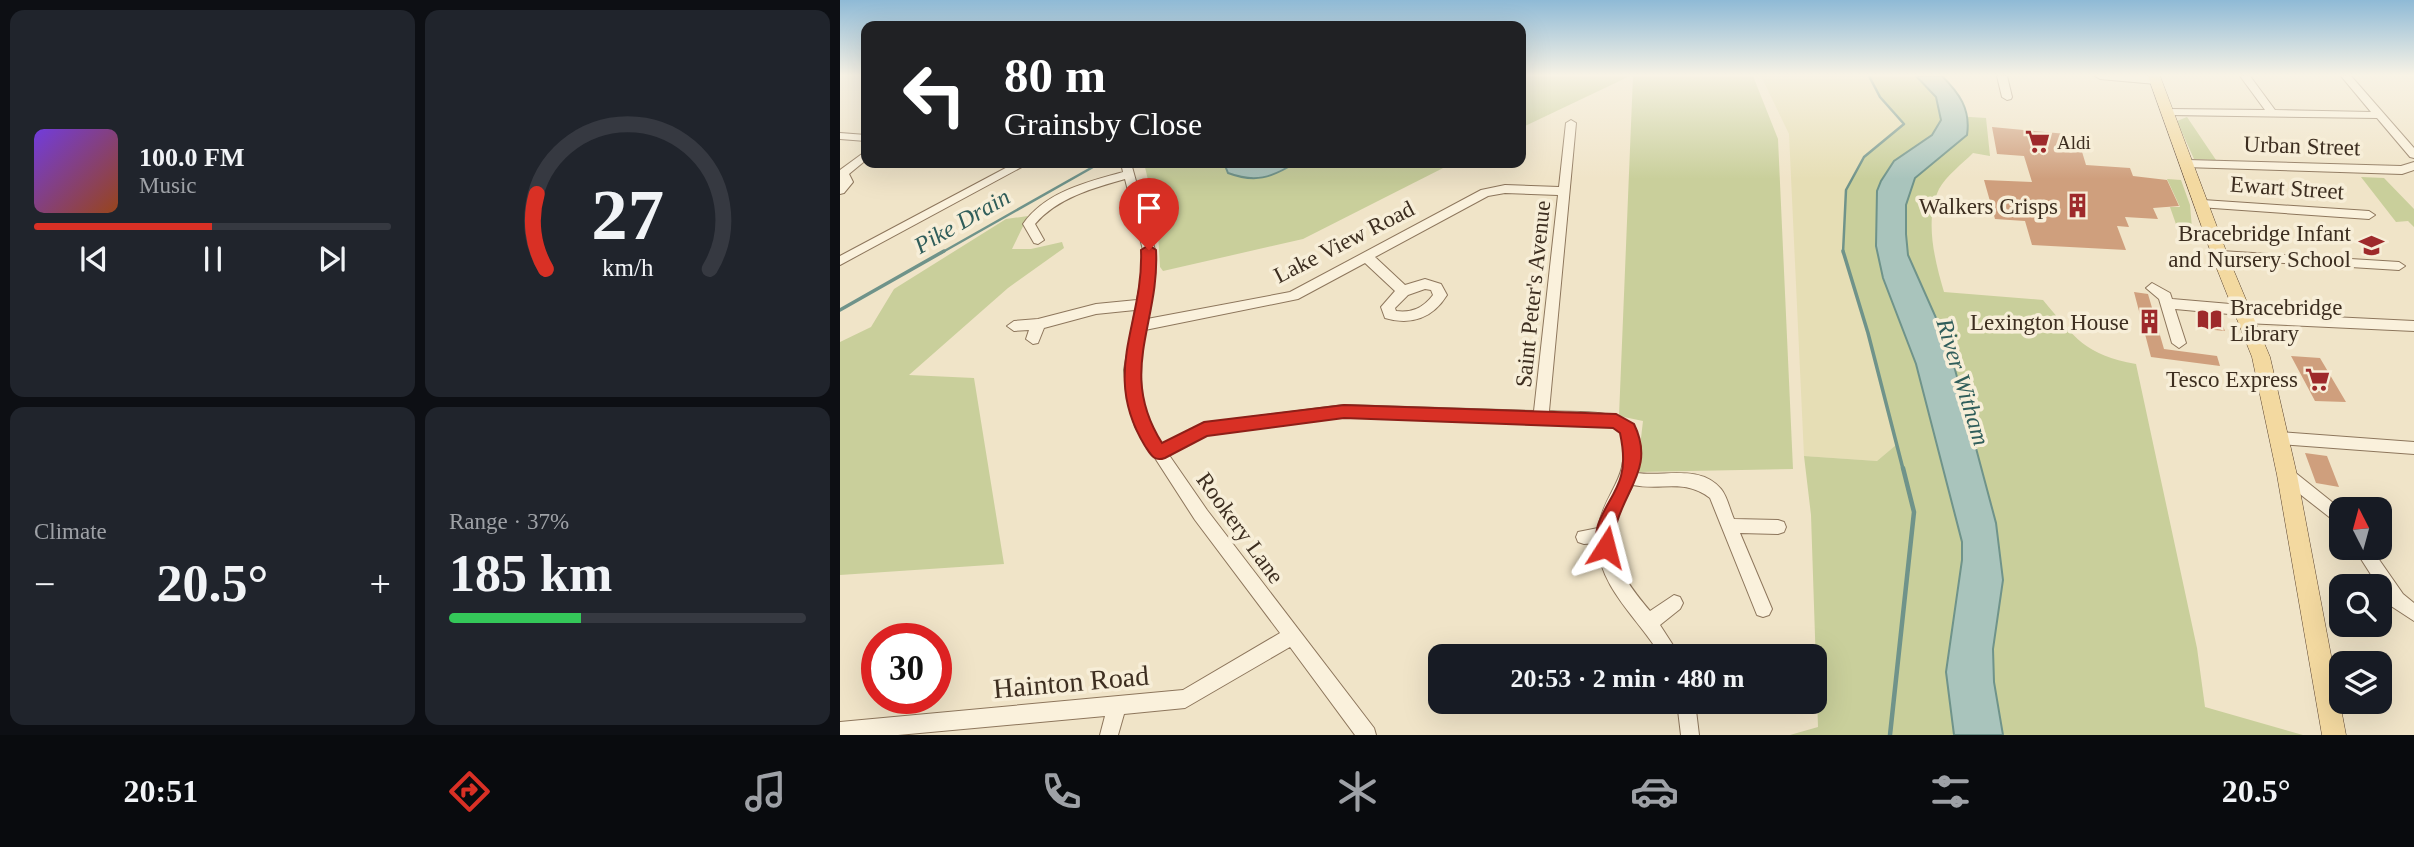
<!DOCTYPE html>
<meta charset="utf-8">
<style>
body{margin:0;font-family:Georgia,serif;background:#20242c;color:#f1f3f6;height:100vh;display:flex;flex-direction:column;font-size:26px;white-space:nowrap}
*{box-sizing:border-box;margin:0}
p{font-size:23px;color:#9ea1a6}
.icon{flex:none;width:38px;height:38px;fill:none;stroke:currentColor;stroke-width:2;stroke-linecap:round;stroke-linejoin:round}
.map{position:relative;flex:1;overflow:hidden}
.drawer{display:flex;flex-direction:column;gap:10px;padding:10px;background:#0d0f14;width:840px}
.drawer>*{flex:none}
.guide{position:absolute;left:21px;top:21px;width:665px;height:147px;border-radius:14px;box-shadow:0 7px 28px #0002;background:#202124;color:#fff;overflow:hidden}
.needle{width:46px;rotate:354deg}
.tools{position:absolute;left:1489px;top:497px;display:grid;gap:14px}
.tools a{display:grid;place-items:center;width:63px;height:63px;border-radius:14px;background:#171b24;box-shadow:0 7px 28px #0002;font-size:35px}
.speed{position:absolute;left:21px;top:623px;display:flex;gap:14px;font-size:35px;font-weight:700;text-align:center}
.speed>*{display:grid;place-content:center;width:91px;height:91px;border-radius:50%;background:#171b24;box-shadow:0 7px 28px #0002;line-height:1}
.speed .limit{border:10px solid #d22;background:#fff;color:#111}
.pin{position:absolute;display:grid;place-items:center;width:60px;height:60px;color:#fff;margin:-72px -30px;border-radius:50% 50% 50% 0;rotate:-45deg;box-shadow:0 0 7px #0007}
.pin .icon{rotate:45deg}
.me{position:absolute;width:77px;margin:-38px;rotate:9deg;stroke-linejoin:round;filter:drop-shadow(0 0 5px #0008)}
.turn{display:flex;align-items:center;gap:24px;height:147px;padding:0 28px;font-size:32px}
.turn .icon{width:91px;height:91px;stroke-width:2.5}
.turn b{display:block;font-size:49px;line-height:60px}
.big{font-size:52px;font-weight:800;line-height:1.1}
.drawer .card{flex:1;display:flex;flex-direction:column;justify-content:center;gap:10px;min-width:0;padding:0 24px;border-radius:14px;background:#20242c}
.drawer .dial{align-items:center;gap:0}
.dial svg{height:182px;overflow:visible;fill:none;stroke:#363941;stroke-width:7;stroke-linecap:round;text-anchor:middle}
.dial text{fill:#f1f3f6;stroke:none}
.song{display:flex;align-items:center;gap:21px}
.cover{width:84px;height:84px;border-radius:10px;background:linear-gradient(135deg,hsl(260 70% 55%),hsl(20 70% 35%))}
.played{height:7px;border-radius:4px;background:linear-gradient(90deg,#d93025 50%,#363941 50%)}
.keys{display:flex;justify-content:space-around;direction:ltr}
.heat{display:flex;justify-content:space-between;align-items:center;font-size:38px;direction:ltr}
.charge{height:10px;border-radius:5px;background:linear-gradient(90deg,#34c759 37%,#363941 0)}
.drawer .tiles{flex:1;display:grid;gap:10px;grid-template-columns:repeat(2,1fr)}
.trip{position:absolute;left:588px;top:644px;width:399px;height:70px;border-radius:14px;background:#171b24;box-shadow:0 7px 28px #0002;font-weight:800;line-height:70px;text-align:center}
.tabs{display:flex;height:112px;justify-content:space-around;align-items:center;background:#090b0e;color:#9ea1a6}
.tabs .icon{width:49px;height:49px}
.tabs .active{color:#d93025}
.tabs b{font-size:32px;color:#f1f3f6}
main{display:flex;flex:1;min-height:0}
.map>svg:first-child{display:block}
</style>
<main>
<section class="drawer">
<div class="tiles">
<div class="card">
<div class="song"><i class="cover"></i><div><b>100.0 FM</b><p>Music</p></div></div>
<div class="played"></div>
<div class="keys"><svg class="icon" aria-label="previous" viewBox="0 0 24 24"><path d="M18 5L8 12l10 7zM5 5v14"/></svg><svg class="icon" aria-label="pause" viewBox="0 0 24 24"><path d="M8 5v14M16 5v14"/></svg><svg class="icon" aria-label="next" viewBox="0 0 24 24"><path d="M6 5l10 7-10 7zM19 5v14"/></svg></div>
</div>
<div class="card dial"><svg viewBox="0 0 100 80">
<path d="M14 69A42 42 0 1 1 86 69"/>
<path d="M14 69A42 42 0 0 1 10 36" stroke="#d93025"/>
<text x="50" y="56" font-size="32" font-weight="700">27</text>
<text x="50" y="72" font-size="11">km/h</text>
</svg></div>
<div class="card"><p>Climate</p>
<div class="heat"><a>−</a><b class="big">20.5°</b><a>+</a></div>
</div>
<div class="card"><p>Range · 37%</p><b class="big">185 km</b><div class="charge"></div></div>
</div>
</section>
<div class="map">
<svg width="1574" height="735" viewBox="0 0 1574 735">
<rect width="100%" height="100%" fill="#f0e4c8"/>
<path fill="#e6deb5" d="M921 76H1029L1040 97 1064 124 1024 157 1003 254 1028 333 1056 445 1037 461 964 456 949 134Z"/>
<path fill="#c9cf9b" d="M681 76H790L681 128Z
M793 76H913L938 139 953 469 797 472 803 421 779 416Z
M1029 76H1092L1115 116 1146 118 1150 156 1133 153C1123 163 1106 176 1099 189 1084 220 1095 261 1104 292L1203 300C1235 338 1245 355 1296 364L1357 648 1365 707 1463 735H950L978 727 971 515 964 456 1037 461 1056 445 1028 333 1003 254 1006 190 1024 157 1064 124 1040 97Z
M1347 117 1376 160 1354 159 1337 121Z
M304 163H613L463 239 323 271 320 267 317 218Z
M1521 177 1544 178 1574 209V227L1568 221 1556 222Z
M1327 179 1341 180 1350 205 1352 228 1338 230 1330 207H1340Z
M188 216 172 249H191L222 242 224 248 168 288 69 375 134 378 164 564 0 575V342L31 327 54 289 166 219Z"/>
<path fill="#a9c4bc" stroke="#6f938a" stroke-width="2" d="M1076 76H1102C1119 93 1131 109 1127 135L1075 178 1066 205V234L1068 255 1109 347 1156 523 1163 580 1153 649 1154 682 1163 735H1114L1106 672 1122 560V542L1076 364 1043 278 1036 246 1037 191 1041 181 1054 161 1092 135 1101 120 1096 97Z
M384 163H455C431 178 415 183 388 173Z"/>
<g fill="none" stroke-linecap="round" stroke-linejoin="round">
<path stroke="#6f938a" stroke-width="2.5" d="M101 253 260 163
M1003 253 1006 190 1024 157 1064 124 1040 97 1029 76"/>
<path stroke="#6f938a" stroke-width="3.5" d="M1003 251 1028 333 1063 469
M0 310 104 251"/>
<path stroke="#6f938a" stroke-width="4.5" d="M1050 735 1074 512 1063 468"/>
</g>
<path fill="#cf9f7d" d="M1152 127 1237 135 1246 165 1290 168 1293 176 1327 180 1339 206 1313 208 1318 219 1285 217 1289 227 1277 226 1286 250 1192 245 1185 221 1155 219 1144 180 1192 182 1184 156 1157 154Z
M1294 292 1308 294 1324 349 1377 356 1380 366 1311 357Z
M1358 314 1379 316 1385 331 1364 329Z
M1451 356 1480 358 1506 402 1475 401Z
M1465 453 1487 456 1499 487 1476 483Z"/>
<g fill="none" stroke-linecap="round" stroke-linejoin="round">
<defs>
<path id="minor" d="M1157 76H1167L1172 97 1171 99 1167 100 1162 97Z
M1255 76C1273 75 1305 71 1321 81L1316 84 1260 79Z
M1400 76H1410L1435 110 1531 112 1501 76H1511L1574 148V158L1570 157 1537 118 1328 115 1323 112 1328 109 1425 110Z
M731 120 736 123 709 411C757 414 814 403 797 473 825 477 860 464 881 489 887 496 890 510 894 519L938 520 944 522 946 527 944 532 938 534 900 533 932 609 929 615 923 617 917 615 870 498C844 478 822 491 793 485 787 497 779 508 776 521 766 557 788 585 810 611L834 595 840 597 843 603 840 609 820 625 840 656H821C799 619 760 589 757 543L744 544 738 542 736 537 738 532 758 528C765 489 792 479 781 432L773 427 504 417 367 435 329 455 367 510 534 728 536 735H515L450 647 345 708 284 714 278 735H260L265 716 58 735H0V722L343 690 440 633 355 520 295 427 287 397 284 370 295 310 256 314 204 328 198 343 193 344 186 339 189 330 174 331 167 326 174 321 198 319 256 304 297 300 303 268V250L285 179C253 188 217 198 195 224L204 240 198 244 194 243 183 224C205 192 247 182 283 172L281 163H291L315 250V268L307 319 450 292 641 190 665 185 719 187 726 123ZM665 193 718 195 694 411 504 405 364 423 322 444C295 404 297 375 305 330L458 299 525 263 555 291 541 307 545 318C571 326 593 318 607 295L601 284 585 279 565 285 535 257 648 196ZM585 289 591 290 593 295C583 308 572 313 556 311L555 308 568 295Z
M0 133 26 135V141L0 139Z
M26 151V160L9 174 13 182 4 193 0 194V170Z
M1348 160 1561 166 1574 162V170L1562 174 1344 167 1342 164Z
M175 163H189L0 265V256Z
M1363 200 1529 211 1535 215 1529 219 1359 207V201Z
M1381 251 1559 262 1565 266 1559 270 1381 259 1375 255Z
M1312 283 1330 293 1332 299 1402 305 1407 307 1409 310 1407 313 1574 321V331L1405 323 1400 321 1398 318 1400 315 1335 309 1346 343 1339 348 1332 343 1319 299 1306 288Z
M1439 432 1574 442V454L1439 444 1434 442 1432 438 1434 434Z
M1447 468 1452 470 1502 510V527L1442 480 1439 475 1442 470Z
M1514 548H1531L1563 594 1574 603V621L1551 606Z
M837 702H855L859 735H841Z"/>
<path id="major" d="M1308 76H1320L1391 264 1430 357 1457 475 1506 735H1482L1437 475 1412 357 1375 264Z"/>
</defs>
<use href="#minor" stroke="#8d765c" stroke-width="2"/>
<use href="#major" stroke="#5b4430" stroke-width="1"/>
<use href="#minor" fill="#faf1dc" fill-rule="evenodd"/>
<use href="#major" fill="#f3d9a0" fill-rule="evenodd"/>
</g>
<linearGradient id="sky" x2="0" y2="1"><stop stop-color="#8fbad6"/><stop offset="0.42" stop-color="#f8f3e6"/><stop offset="1" stop-color="#f8f3e6" stop-opacity="0"/></linearGradient>
<rect width="1574" height="179" fill="url(#sky)"/>
<path fill="#d93025" stroke="#8d1f18" stroke-width="2" d="M309 245 316 250C320 323 277 372 322 443L364 422 504 405 776 414 794 424C814 465 788 486 777 522 774 532 777 544 773 553L766 556 760 553C746 524 774 503 781 476 785 462 783 447 780 433L773 428 504 418 367 436 325 458C314 462 311 455 305 446 260 372 304 324 301 250Z"/>
<defs>
<symbol id="supermarket-bare" viewBox="-9 -9 18 18"><path d="M-6-5.5h2.5l.6 2H6L4.5 2H-2.5L-4.4-4H-6ZM-1.5 3.2a1.3 1.3 0 1 0 .1 0ZM3 3.2a1.3 1.3 0 1 0 .1 0Z" fill="#9e2a2b" stroke="#f7eed8" stroke-width="2.5" paint-order="stroke"/></symbol>
<symbol id="building-bare" viewBox="-9 -9 18 18"><path d="M-4-6H4V6H1V3H-1V6H-4ZM-2.5-4.3h1.7v1.8h-1.7ZM.8-4.3h1.7v1.8H.8ZM-2.5-1h1.7V.8h-1.7ZM.8-1h1.7V.8H.8Z" fill="#9e2a2b" stroke="#f7eed8" stroke-width="2.5" paint-order="stroke"/></symbol>
<symbol id="school-bare" viewBox="-9 -9 18 18"><path d="M0-5L7-2L0 1L-7-2ZM-4 1L0 2.5L4 1V4Q0 6-4 4Z" fill="#9e2a2b" stroke="#f7eed8" stroke-width="2.5" paint-order="stroke"/></symbol>
<symbol id="library-bare" viewBox="-9 -9 18 18"><path d="M-6-4Q-3-5.5-.7-3.5V5Q-3 3-6 4ZM6-4Q3-5.5 .7-3.5V5Q3 3 6 4Z" fill="#9e2a2b" stroke="#f7eed8" stroke-width="2.5" paint-order="stroke"/></symbol>
</defs>
<g fill-rule="evenodd">
<use href="#supermarket-bare" x="1180" y="124" width="35" height="35"/>
<use href="#building-bare" x="1220" y="188" width="35" height="35"/>
<use href="#school-bare" x="1514" y="228" width="35" height="35"/>
<use href="#library-bare" x="1352" y="302" width="35" height="35"/>
<use href="#building-bare" x="1292" y="304" width="35" height="35"/>
<use href="#supermarket-bare" x="1460" y="362" width="35" height="35"/>
</g>
<g text-anchor="middle" dominant-baseline="central" stroke-width="7" stroke-linejoin="round" paint-order="stroke">
<g font-size="19" fill="#3d2e20" stroke="#f7eed8" text-anchor="start">
<text x="1217" y="142">Aldi</text>
</g>
<g font-size="23" fill="#3d2e20" stroke="#f7eed8">
<text transform="translate(1462 146) rotate(2)">Urban Street</text>
<text transform="translate(1447 188) rotate(4)">Ewart Street</text>
<text transform="translate(504 242) rotate(-27)">Lake View Road</text>
<text transform="translate(693 294) rotate(-84)">Saint Peter's Avenue</text>
<text transform="translate(400 528) rotate(54)">Rookery Lane</text>
</g>
<g font-size="23" fill="#3d2e20" stroke="#f7eed8" text-anchor="end">
<text x="1218" y="206">Walkers Crisps</text>
<text x="1511" y="233">Bracebridge Infant<tspan x="1511" dy="26">and Nursery School</tspan></text>
<text x="1390" y="307" text-anchor="start">Bracebridge<tspan x="1390" dy="26">Library</tspan></text>
<text x="1289" y="322">Lexington House</text>
<text x="1458" y="379">Tesco Express</text>
</g>
<g font-size="24" font-style="italic" fill="#2f5d5a" stroke="#f7eed8">
<text transform="translate(122 221) rotate(-30)">Pike Drain</text>
<text transform="translate(1123 382) rotate(73)">River Witham</text>
</g>
<g font-size="28" fill="#3d2e20" stroke="#f7eed8">
<text transform="translate(231 682) rotate(-5)">Hainton Road</text>
</g>
</g>
</svg>
<div class="tools">
<a><svg class="needle" viewBox="-14 -14 28 28"><path d="M0-13l5 13h-10z" fill="#e53935"/><path d="M0 13l5-13h-10z" fill="#9ea1a6"/></svg></a>
<a><svg class="icon" aria-label="search" viewBox="0 0 24 24"><circle cx="10" cy="10" r="6"/><path d="M15 15l6 6"/></svg></a>
<a><svg class="icon" aria-label="layers" viewBox="0 0 24 24"><path d="M12 4l9 5-9 5-9-5zM3 14l9 5 9-5"/></svg></a>
</div>
<div class="speed"><div class="limit">30</div></div>
<div class="pin" style="left:309px;top:250px;background:#d93025"><svg class="icon" aria-label="arrive" viewBox="0 0 24 24"><path d="M6 21V4h12l-3 4 3 4H6"/></svg></div>
<svg class="me" style="left:766px;top:547px" viewBox="-20 -20 40 40"><path d="M0-17L14 15 0 8-14 15z" fill="#d93025" stroke="#fff" stroke-width="4"/></svg>
<div class="trip">20:53 · 2 min · 480 m</div>
<div class="guide">
<div class="turn"><svg class="icon" aria-label="left" viewBox="0 0 24 24"><path d="M17 20v-9H6M10 6l-5 5 5 5"/></svg><div><b>80 m</b>Grainsby Close</div></div>
</div>
</div>
</main>
<nav class="tabs">
<b>20:51</b>
<svg class="icon active" aria-label="directions" viewBox="0 0 24 24"><path d="M12 3l9 9-9 9-9-9zM9 14v-3h6M13 9l2 2-2 2"/></svg>
<svg class="icon" aria-label="music" viewBox="0 0 24 24"><path d="M9 18V5l10-2v13"/><circle cx="6" cy="18" r="3"/><circle cx="16" cy="16" r="3"/></svg>
<svg class="icon" aria-label="phone" viewBox="0 0 24 24"><path d="M5 4h4l2 5-3 2q2 4 5 5l2-3 5 2v4C11 20 4 13 5 4z"/></svg>
<svg class="icon" aria-label="climate" viewBox="0 0 24 24"><path d="M12 3v18M4 7l16 10M4 17L20 7"/></svg>
<svg class="icon" aria-label="car" viewBox="0 0 24 24"><path d="M5 17H2v-5l4-1 3-4h7l3 4 3 1v5h-3M9 17h6M6 11h13"/><circle cx="7" cy="17" r="2"/><circle cx="17" cy="17" r="2"/></svg>
<svg class="icon" aria-label="filters" viewBox="0 0 24 24"><path d="M4 7h16M4 17h16"/><circle cx="9" cy="7" r="2"/><circle cx="15" cy="17" r="2"/></svg>
<b>20.5°</b>
</nav>
